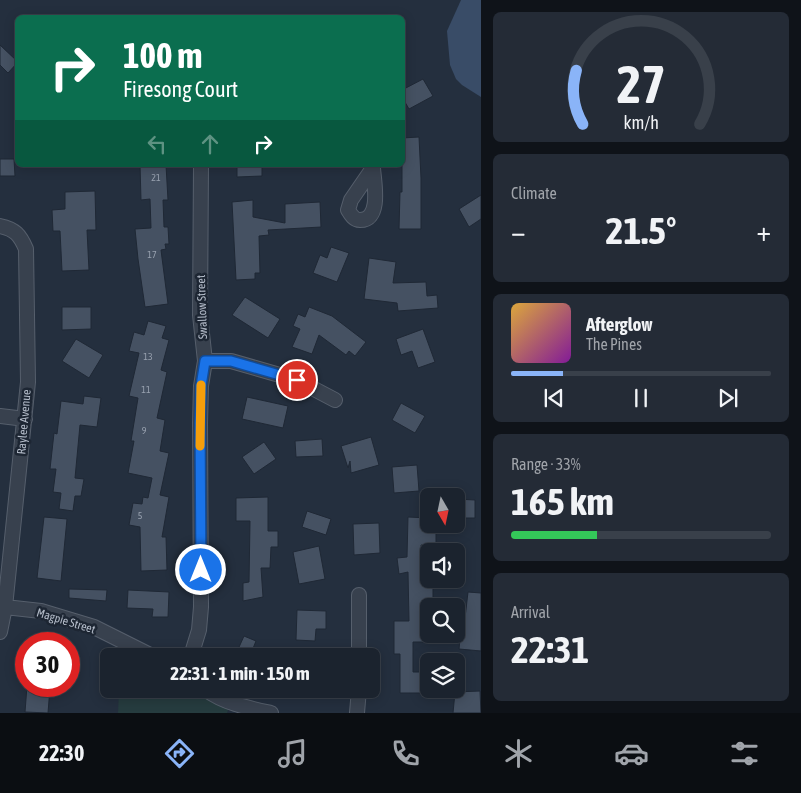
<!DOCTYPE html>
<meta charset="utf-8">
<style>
body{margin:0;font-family:"Asap Condensed",sans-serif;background:#242b36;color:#f1f3f6;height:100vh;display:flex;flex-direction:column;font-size:19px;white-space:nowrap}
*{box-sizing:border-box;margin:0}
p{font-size:16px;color:#a0a4aa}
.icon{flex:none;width:28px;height:28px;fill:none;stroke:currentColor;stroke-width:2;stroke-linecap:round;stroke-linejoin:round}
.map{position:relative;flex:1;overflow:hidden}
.sheet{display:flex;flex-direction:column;gap:12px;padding:12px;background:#0f1319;width:320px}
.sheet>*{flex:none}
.hud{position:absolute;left:15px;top:15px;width:390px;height:152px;border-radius:8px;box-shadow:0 2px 12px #0003,0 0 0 1px #39404a;background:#0b6e4f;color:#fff;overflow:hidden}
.needle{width:32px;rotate:171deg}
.fabs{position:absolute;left:420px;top:488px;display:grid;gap:10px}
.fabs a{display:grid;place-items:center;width:45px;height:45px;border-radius:8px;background:#1b232e;box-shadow:0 2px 12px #0003,0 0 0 1px #39404a;font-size:25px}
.speed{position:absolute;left:15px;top:632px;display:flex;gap:10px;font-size:25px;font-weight:700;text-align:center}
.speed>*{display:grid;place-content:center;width:65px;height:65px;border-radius:50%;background:#1b232e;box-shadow:0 2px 12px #0003,0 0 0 1px #39404a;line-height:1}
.speed .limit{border:8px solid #d22;background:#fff;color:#111}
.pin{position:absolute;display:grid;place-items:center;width:42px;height:42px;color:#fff;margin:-21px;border:2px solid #fff;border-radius:50%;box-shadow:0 1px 5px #0007}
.me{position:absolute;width:55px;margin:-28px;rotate:0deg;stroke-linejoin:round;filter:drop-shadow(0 0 4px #0008)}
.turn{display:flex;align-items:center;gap:18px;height:105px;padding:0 25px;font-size:22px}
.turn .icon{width:65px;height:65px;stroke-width:2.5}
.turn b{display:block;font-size:35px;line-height:42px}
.lanes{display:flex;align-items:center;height:48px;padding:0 25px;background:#0003;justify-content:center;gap:25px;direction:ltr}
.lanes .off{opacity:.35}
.big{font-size:38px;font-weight:700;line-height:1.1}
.sheet .tile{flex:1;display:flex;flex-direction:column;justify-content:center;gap:8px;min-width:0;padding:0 18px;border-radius:8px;background:#242b36}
.sheet .dial{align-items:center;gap:0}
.dial svg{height:130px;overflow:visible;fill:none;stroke:#39404a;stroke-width:7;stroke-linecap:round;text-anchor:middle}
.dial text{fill:#f1f3f6;stroke:none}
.song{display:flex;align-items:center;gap:15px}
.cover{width:60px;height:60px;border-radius:8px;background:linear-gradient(135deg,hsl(40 70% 55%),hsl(290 70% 35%))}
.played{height:5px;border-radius:2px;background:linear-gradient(90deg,#8ab4f8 20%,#39404a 20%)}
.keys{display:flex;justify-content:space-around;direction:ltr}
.heat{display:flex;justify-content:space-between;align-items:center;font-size:28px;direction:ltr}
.charge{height:8px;border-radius:4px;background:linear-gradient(90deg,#34c759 33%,#39404a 0)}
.trip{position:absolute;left:100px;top:648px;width:280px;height:50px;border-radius:8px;background:#1b232e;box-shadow:0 2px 12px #0003,0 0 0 1px #39404a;font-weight:700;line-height:50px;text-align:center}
.tab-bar{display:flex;height:80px;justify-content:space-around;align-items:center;background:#0b0e12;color:#a0a4aa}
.tab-bar .icon{width:35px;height:35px}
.tab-bar .on{color:#8ab4f8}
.tab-bar b{font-size:22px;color:#f1f3f6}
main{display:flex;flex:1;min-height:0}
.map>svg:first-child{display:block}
</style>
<main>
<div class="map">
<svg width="481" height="713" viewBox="0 0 481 713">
<rect width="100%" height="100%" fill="#242f3e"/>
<path fill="#263c3f" d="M195 14 197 17H110Z
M119 689H205L231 702 227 713H118Z"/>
<path fill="#394c67" d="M461 0H481V97L462 85 456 79 450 65 447 31Z"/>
<path fill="#455162" stroke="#1f2835" d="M0 45 18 62 8 73 0 65Z
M423 79 433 96 409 109 402 97V90Z
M419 137 421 178V229H399L400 192H402V138Z
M0 159H14L15 176H0Z
M140 165H166L168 200H163L164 227H168L169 244H165L166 249 161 250 168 304 145 307 138 259 135 229 151 228 150 199 141 200Z
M237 165H262V176L237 177Z
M95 191 96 230H87L89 270 62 271 60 231H53L52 210 65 209V192Z
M481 195V219L469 227 459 209Z
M253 200V217L285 223V204L320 202 321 227 268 230 269 235 259 236 260 273H255V279L236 280 232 202Z
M331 247 349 253 337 282 313 273 320 255 327 258Z
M369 258 396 262 393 283 426 282 427 296 437 295 438 308 398 311 397 303 364 299Z
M245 297 280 319 268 338 232 315Z
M62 307H91V329L62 330Z
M309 307 332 316 366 342 355 356 349 351 346 355 319 335 312 354 292 347 300 329 293 326 298 314 305 317Z
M148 321 166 326 162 338 169 340 161 370 167 372 157 418 165 420 160 451 169 453 160 495 169 497 162 537H166L167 570 141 571 140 527 129 525 133 503 142 504 143 497 148 498 152 478 128 473 134 441H131L138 398 129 396 139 353 129 351 134 332 144 335Z
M423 329 435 362 418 368 412 351 401 355 396 339Z
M76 339 103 355 89 378 62 361Z
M84 396 101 398 97 427 80 425 75 478 84 479 81 496H75L73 511 59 509 61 493 53 492 56 469H50L54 433 57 434 61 401 83 404Z
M247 397 288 406 283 428 242 419Z
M401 403 425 416 415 433 392 420Z
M371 437 379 465 351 473 350 461 348 468 341 446Z
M322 439 323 456 296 457 295 441Z
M264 442 276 459 254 474 242 457Z
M417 465 419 491 394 493 392 467Z
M268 497V531H278V547H271L270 568H261L263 597 243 601V583L249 582 250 521H236V498Z
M456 499 475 500V518H456Z
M307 511 331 519 326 535 302 527Z
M44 517 67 519 61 581 37 578Z
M408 517 429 518V524H436V545H421L425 584H433V606H429V642H413V672H429V693H400V654H394V621H409L408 572 399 574 397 558 407 557Z
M379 523 380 553 354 555 353 524Z
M319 546 325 579 299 584 293 552Z
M69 589 107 590 106 601 69 598Z
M128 590 169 592 168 617H152L153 609 127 608Z
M468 592 481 593V651L459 649 462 618H465Z
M297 610 326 611V629H316L315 641 296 640Z
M244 636 256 641 250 656H235Z
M27 686 50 688 48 713 25 712Z
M480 691 481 713H453L455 692Z"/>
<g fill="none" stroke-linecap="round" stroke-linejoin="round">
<defs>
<path id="minor" d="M372 165 373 168C374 182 382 220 360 220 354 220 351 215 348 210L351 200 373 168
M0 226C15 229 20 235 26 249L28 382 5 607 0 632
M205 361H231L297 380 335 400
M0 416 25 419
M359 595V656
M5 607 41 611 94 627 152 656
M191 656 199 630 201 607 200 423 201 386 205 361 200 315 201 165
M205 689C224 703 248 708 271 713
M357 713 359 689"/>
</defs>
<use href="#minor" stroke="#565f6c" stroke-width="16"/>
<use href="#minor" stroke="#38414e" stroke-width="14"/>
</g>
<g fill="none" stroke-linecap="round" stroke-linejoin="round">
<defs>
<path id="route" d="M201 570 200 423 201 386 205 361H231L297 380"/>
</defs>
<use href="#route" stroke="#114b97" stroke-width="12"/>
<use href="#route" stroke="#1a73e8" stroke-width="9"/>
<path stroke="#f59e0b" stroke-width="9" d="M200 446 201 385"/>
</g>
<g text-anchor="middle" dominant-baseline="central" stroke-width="5" stroke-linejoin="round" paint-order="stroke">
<g font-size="10" fill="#98a1af">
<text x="156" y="177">21</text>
<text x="152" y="254">17</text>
<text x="148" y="356">13</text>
<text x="146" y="389">11</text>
<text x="144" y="430">9</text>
<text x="140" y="515">5</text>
</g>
<g font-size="12" fill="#b4bcc9" stroke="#1d2633">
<text transform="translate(202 307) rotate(-92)">Swallow Street</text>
<text transform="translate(24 422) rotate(-85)">Raylee Avenue</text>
<text transform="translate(66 621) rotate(17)">Magpie Street</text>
</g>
</g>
</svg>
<div class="fabs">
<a><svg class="needle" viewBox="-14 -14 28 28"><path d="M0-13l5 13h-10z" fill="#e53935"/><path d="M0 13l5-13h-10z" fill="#a0a4aa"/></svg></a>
<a><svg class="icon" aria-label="sound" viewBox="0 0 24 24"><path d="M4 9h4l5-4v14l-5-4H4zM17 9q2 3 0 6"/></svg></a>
<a><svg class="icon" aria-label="search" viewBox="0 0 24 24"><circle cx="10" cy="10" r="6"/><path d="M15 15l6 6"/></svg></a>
<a><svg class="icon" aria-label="layers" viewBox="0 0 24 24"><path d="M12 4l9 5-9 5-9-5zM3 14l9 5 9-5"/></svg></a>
</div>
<div class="speed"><div class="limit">30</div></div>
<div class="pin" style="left:297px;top:380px;background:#d93025"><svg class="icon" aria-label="arrive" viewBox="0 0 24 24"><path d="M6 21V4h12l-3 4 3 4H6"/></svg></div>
<svg class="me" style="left:201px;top:570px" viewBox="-20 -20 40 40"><circle r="17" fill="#1a73e8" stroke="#fff" stroke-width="3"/><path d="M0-11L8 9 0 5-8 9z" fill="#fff"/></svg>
<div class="trip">22:31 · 1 min · 150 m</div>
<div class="hud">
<div class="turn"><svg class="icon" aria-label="right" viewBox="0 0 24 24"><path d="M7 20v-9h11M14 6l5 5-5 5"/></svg><div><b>100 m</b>Firesong Court</div></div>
<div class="lanes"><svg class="icon off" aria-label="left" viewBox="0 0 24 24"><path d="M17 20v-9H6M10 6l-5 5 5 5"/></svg><svg class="icon off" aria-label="ahead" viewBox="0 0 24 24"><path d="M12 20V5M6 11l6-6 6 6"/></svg><svg class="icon" aria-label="right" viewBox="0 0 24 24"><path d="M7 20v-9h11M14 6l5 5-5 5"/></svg></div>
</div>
</div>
<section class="sheet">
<div class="tile dial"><svg viewBox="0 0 100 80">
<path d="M14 69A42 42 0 1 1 86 69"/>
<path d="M14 69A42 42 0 0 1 10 36" stroke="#8ab4f8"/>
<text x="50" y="56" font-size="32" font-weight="700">27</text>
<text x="50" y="72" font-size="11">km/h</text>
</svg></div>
<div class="tile"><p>Climate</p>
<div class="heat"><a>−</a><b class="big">21.5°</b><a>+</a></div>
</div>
<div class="tile">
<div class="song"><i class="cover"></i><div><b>Afterglow</b><p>The Pines</p></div></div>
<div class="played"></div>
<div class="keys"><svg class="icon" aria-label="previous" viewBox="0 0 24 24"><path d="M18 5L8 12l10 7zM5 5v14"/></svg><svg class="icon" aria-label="pause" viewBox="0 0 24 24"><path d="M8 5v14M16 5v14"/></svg><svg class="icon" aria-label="next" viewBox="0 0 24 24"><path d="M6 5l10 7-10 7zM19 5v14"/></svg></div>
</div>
<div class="tile"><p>Range · 33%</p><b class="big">165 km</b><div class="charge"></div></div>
<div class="tile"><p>Arrival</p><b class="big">22:31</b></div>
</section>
</main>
<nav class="tab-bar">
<b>22:30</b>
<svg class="icon on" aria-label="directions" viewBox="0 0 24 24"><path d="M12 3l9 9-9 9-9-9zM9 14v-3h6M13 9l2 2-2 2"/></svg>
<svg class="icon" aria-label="music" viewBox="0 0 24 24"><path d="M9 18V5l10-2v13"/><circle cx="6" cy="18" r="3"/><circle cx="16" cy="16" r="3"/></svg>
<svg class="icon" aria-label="phone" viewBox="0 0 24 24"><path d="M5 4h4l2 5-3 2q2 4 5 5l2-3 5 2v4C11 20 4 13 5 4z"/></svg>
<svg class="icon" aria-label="climate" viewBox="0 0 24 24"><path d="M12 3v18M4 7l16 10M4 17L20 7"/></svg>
<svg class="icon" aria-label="car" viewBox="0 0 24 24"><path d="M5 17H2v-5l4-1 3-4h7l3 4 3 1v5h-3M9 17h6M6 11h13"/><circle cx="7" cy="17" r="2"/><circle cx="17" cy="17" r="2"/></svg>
<svg class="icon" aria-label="filters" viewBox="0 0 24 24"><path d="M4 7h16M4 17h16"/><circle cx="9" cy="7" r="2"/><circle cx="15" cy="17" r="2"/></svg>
</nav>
